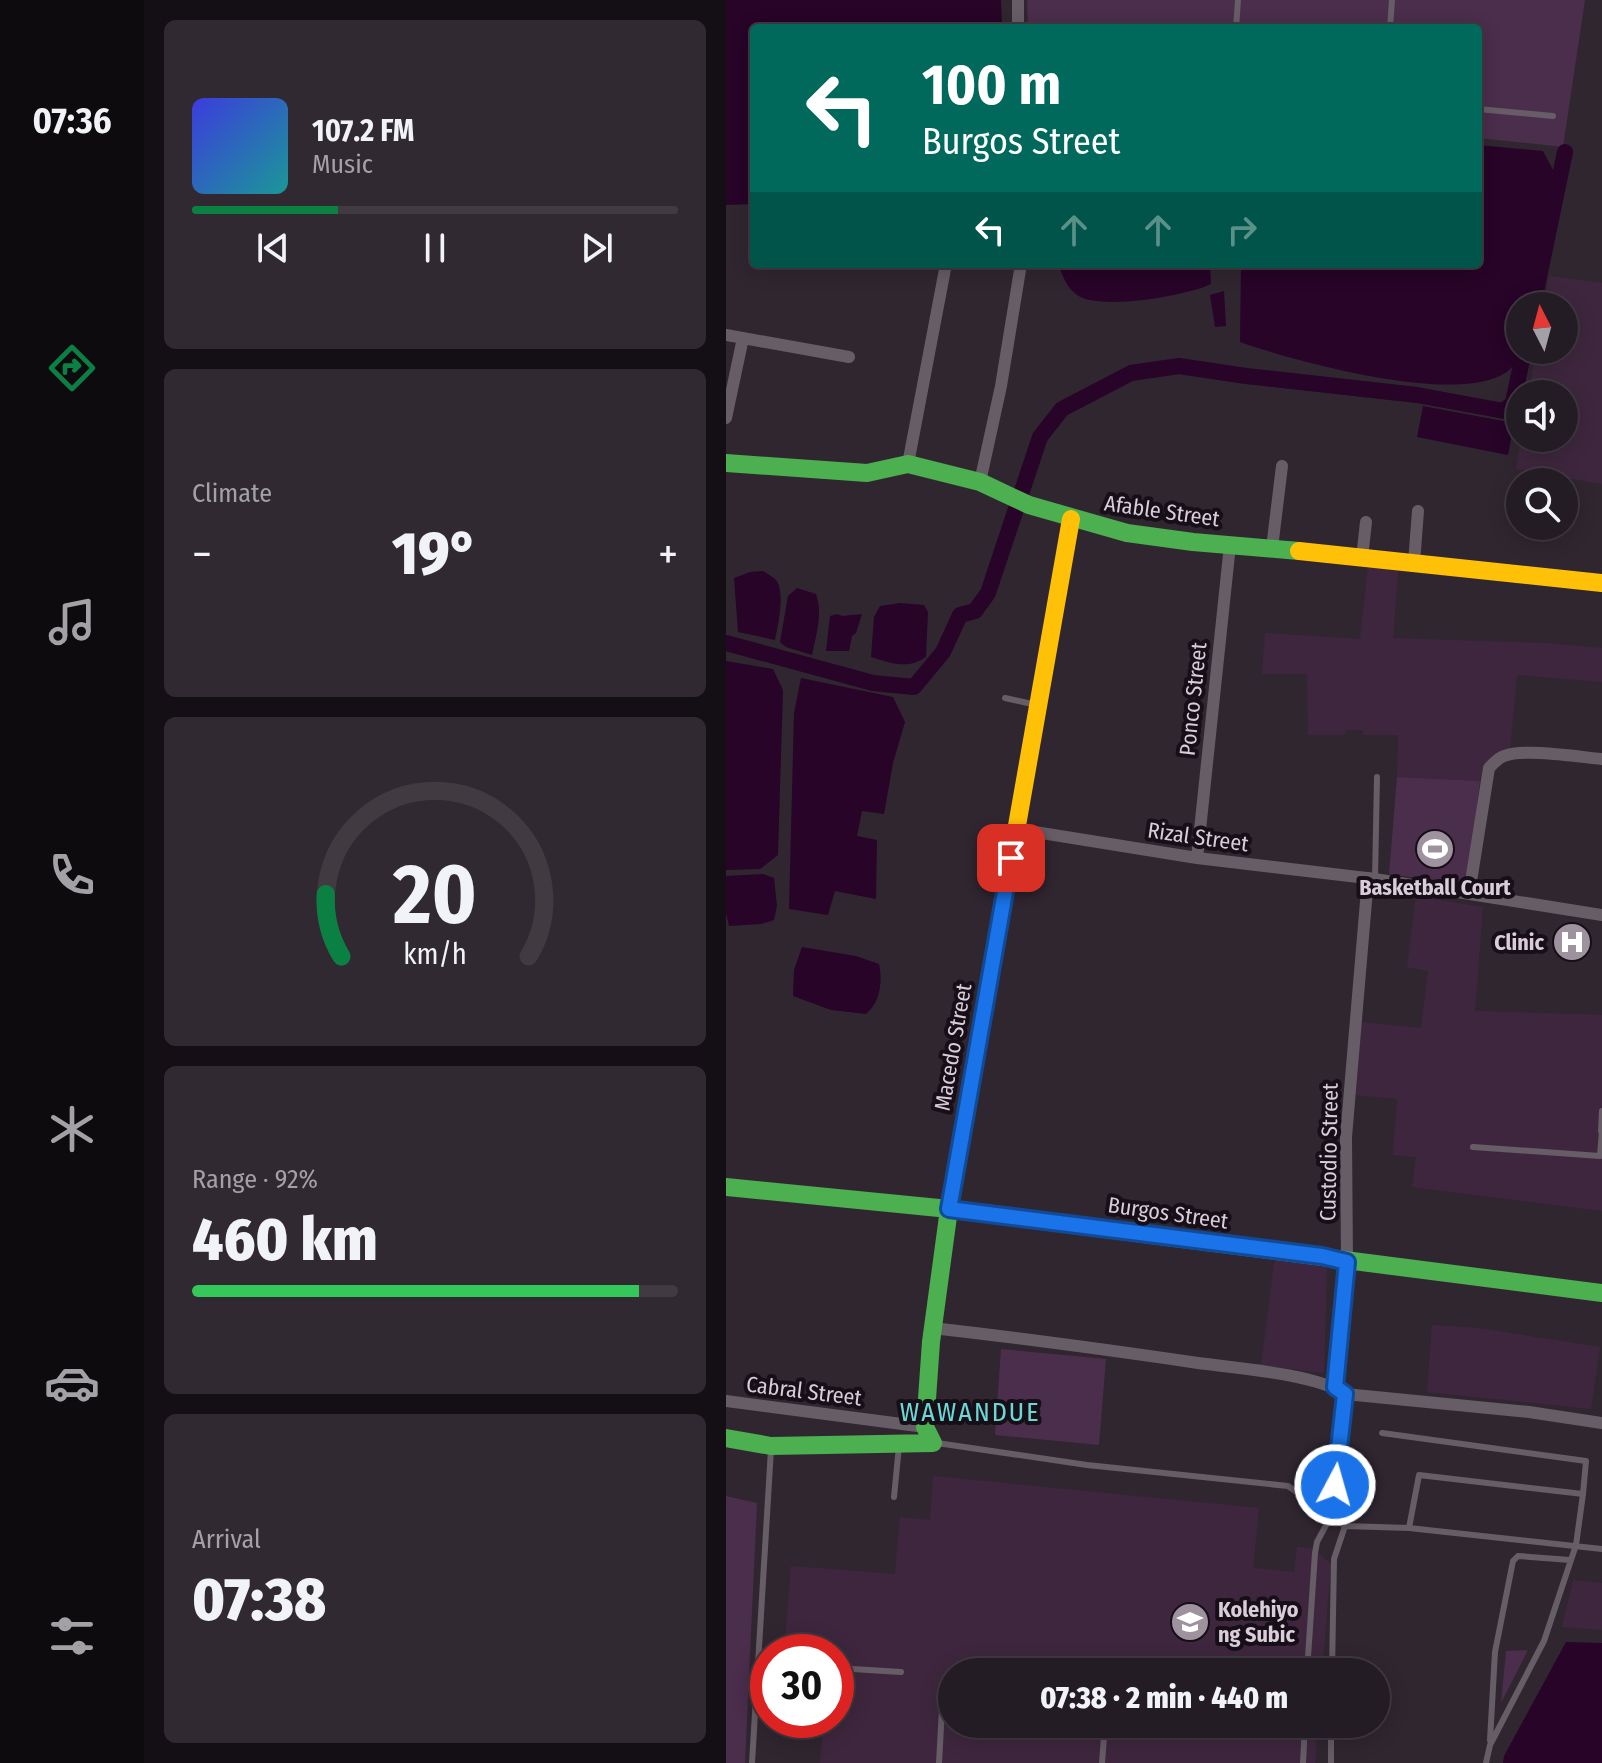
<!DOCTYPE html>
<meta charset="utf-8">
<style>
body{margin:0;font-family:"Fira Sans Condensed",sans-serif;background:#302931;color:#f1f3f6;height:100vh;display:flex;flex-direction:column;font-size:30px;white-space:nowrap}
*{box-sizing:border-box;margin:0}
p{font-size:26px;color:#a3a1a6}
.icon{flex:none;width:44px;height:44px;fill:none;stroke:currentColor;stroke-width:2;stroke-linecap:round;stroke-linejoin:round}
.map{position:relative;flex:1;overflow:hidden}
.drawer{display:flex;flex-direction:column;gap:20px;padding:20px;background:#140f14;width:582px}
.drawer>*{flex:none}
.guide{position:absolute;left:24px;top:24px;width:732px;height:244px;border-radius:8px;box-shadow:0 4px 20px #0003,0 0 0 2px #413a41;background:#00695c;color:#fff;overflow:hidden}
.needle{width:52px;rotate:354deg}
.buttons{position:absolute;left:780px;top:292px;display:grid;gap:16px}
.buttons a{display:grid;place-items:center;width:72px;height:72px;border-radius:50%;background:#241c24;box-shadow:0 4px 20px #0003,0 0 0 2px #413a41;font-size:40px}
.speed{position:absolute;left:24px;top:1634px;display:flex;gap:16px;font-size:40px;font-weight:700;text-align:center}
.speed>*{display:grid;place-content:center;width:104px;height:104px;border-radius:50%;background:#241c24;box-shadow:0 4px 20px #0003,0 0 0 2px #413a41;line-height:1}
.speed .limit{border:12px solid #d22;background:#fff;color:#111}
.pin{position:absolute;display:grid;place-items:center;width:68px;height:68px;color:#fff;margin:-34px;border-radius:16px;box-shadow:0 4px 12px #0006}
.me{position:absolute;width:88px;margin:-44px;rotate:6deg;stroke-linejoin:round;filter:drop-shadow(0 0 6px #0008)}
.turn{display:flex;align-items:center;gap:28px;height:168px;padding:0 40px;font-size:36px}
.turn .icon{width:104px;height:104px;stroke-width:2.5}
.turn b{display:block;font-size:56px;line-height:68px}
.lanes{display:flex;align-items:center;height:76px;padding:0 40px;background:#0003;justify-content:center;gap:40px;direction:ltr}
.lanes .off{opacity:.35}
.big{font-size:60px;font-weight:800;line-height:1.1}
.drawer .widget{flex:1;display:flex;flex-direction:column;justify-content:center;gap:12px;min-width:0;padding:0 28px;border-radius:12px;background:#302931}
.drawer .dial{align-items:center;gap:0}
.dial svg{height:208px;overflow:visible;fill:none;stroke:#413a41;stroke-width:7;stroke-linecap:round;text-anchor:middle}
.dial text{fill:#f1f3f6;stroke:none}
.song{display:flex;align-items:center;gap:24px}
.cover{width:96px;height:96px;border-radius:12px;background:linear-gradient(135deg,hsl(240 70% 55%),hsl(180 70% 35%))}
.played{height:8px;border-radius:4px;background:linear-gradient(90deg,#0b8043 30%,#413a41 30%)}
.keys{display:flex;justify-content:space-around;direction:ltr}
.heat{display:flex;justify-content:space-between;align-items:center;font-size:44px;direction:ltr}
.charge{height:12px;border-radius:6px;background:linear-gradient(90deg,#34c759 92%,#413a41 0)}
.trip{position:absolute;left:212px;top:1658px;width:452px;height:80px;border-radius:40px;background:#241c24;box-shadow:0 4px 20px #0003,0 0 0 2px #413a41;font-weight:800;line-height:80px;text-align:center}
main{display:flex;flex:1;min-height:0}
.dock{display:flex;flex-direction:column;width:144px;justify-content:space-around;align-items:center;background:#0e0b0e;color:#a3a1a6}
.dock .icon{width:56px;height:56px}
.dock .on{color:#0b8043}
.dock b{font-size:36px;color:#f1f3f6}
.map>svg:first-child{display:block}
</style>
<main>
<nav class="dock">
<b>07:36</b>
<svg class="icon on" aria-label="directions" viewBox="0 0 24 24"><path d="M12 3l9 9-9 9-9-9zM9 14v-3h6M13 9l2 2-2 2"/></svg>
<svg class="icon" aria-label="music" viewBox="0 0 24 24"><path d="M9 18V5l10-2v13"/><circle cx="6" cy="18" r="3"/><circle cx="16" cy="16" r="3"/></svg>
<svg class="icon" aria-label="phone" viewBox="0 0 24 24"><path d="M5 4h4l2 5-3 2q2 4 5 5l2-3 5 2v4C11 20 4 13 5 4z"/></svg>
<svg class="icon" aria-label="climate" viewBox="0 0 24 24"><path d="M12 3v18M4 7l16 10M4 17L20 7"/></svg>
<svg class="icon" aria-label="car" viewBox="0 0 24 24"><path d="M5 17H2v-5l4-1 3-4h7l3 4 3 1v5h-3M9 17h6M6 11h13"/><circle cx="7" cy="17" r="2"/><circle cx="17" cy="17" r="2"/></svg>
<svg class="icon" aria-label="filters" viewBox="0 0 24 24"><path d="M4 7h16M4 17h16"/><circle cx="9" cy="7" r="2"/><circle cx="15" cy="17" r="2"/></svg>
</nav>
<section class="drawer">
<div class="widget">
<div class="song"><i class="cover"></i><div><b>107.2 FM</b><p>Music</p></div></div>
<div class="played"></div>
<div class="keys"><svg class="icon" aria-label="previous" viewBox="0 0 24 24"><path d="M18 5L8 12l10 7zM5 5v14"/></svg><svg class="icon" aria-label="pause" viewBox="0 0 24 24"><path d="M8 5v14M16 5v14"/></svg><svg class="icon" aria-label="next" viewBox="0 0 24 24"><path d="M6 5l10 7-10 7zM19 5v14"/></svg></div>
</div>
<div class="widget"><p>Climate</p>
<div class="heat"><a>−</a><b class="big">19°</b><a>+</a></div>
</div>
<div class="widget dial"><svg viewBox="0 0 100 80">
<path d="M14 69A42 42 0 1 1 86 69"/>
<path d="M14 69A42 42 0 0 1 8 45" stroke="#0b8043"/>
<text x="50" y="56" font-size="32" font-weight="700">20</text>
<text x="50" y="72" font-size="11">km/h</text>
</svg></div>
<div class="widget"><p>Range · 92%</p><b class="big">460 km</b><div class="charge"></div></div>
<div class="widget"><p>Arrival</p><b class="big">07:38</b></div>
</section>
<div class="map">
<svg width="876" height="1763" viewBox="0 0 876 1763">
<rect width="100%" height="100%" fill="#302630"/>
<path fill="#3e273e" d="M823 276 876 283V484L790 469 795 438H838V394H803L810 350H838V306H818Z
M642 567 672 570 667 638 818 643 876 648V682L791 675 784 750 777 751 757 769 754 781 671 777 672 735H637V730H620L618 735H582L581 674H536L539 633 634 639Z
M690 896 757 907 749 1011 876 1015V1211L686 1187 690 1157 667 1155 671 1099 630 1095 635 1022 695 1028 702 971 681 967Z
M549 1258 601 1264 598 1373 535 1365Z
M706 1325 752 1328 874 1347 865 1409 701 1392Z
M207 1476 533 1508 527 1568 568 1572 571 1547 586 1548 605 1564 596 1672H226V1724H592L589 1763H94L98 1720H110V1652H58L65 1566 169 1574 174 1517 204 1520Z
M847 1580 876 1583V1630L836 1627Z"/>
<path fill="#4b2d4c" d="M301 0H859L837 147 752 138V28H302Z
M671 777 754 781 741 885 663 874Z
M275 1349 380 1359 373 1445 269 1435Z
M0 1496 31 1503 19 1763H0Z
M802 1650 775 1703 780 1651Z"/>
<path fill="#270428" d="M0 0H275L276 28H28V204L0 205Z
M752 145 817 151 827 170 816 245 802 306H794C794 323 799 353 787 366 749 412 565 360 514 342L515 264H752Z
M332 264H484L485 284C460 296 374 311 351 295 340 287 337 276 332 264Z
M498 291 500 326 489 327 484 295Z
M697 406 788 423 782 455 691 437Z
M37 571C41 574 46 576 49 579 60 590 52 625 49 640L12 632 8 578 24 572Z
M71 588 90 594C97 614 90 635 86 655L60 647 54 642 62 596Z
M174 603 198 605 202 612 200 657C181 670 165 663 145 657L148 617 154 606Z
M111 614 116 616 136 614 130 633 126 636 123 651H100L104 616Z
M0 661 47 669 57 690 52 855 34 869 0 870Z
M75 678 167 697 179 722 167 763 158 814 136 811 131 836 151 840 150 899 109 891 102 915 63 909 68 713Z
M37 874 48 878 51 906 48 920 35 924 3 926 0 913V876Z
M76 947 130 956 153 964C157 981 154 1003 140 1014L105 1010 67 996 68 970Z
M840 1642 876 1643V1763H777L778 1756Z"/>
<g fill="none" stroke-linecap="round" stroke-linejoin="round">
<path stroke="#270428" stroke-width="16" d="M807 306 839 152
M0 643 147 683 188 687 217 652 234 615 249 611 262 593 314 437 336 409 405 373 453 366 520 376 691 395 778 411 787 403 798 350"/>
<path stroke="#665d66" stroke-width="6" d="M510 28 512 0
M664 28 666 0
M752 109 827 116
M279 698 311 705
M649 879 651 777
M875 1131 876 1111
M747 1147 874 1156 876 1131
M656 1433 860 1461 857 1494
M211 1443 361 1465 562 1486 619 1526 608 1559 606 1672
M168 1497 173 1446
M619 1526 683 1528 876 1549
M683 1528 693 1475 857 1494 850 1545 818 1641 764 1745 760 1763
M110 1668 175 1672
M581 1672 589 1553 591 1542 605 1516
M764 1740 769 1652 787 1561 792 1556 844 1560
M26 1763 45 1449
M213 1763 216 1709 218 1703 226 1701
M376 1763 379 1724
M577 1763 579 1724
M605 1763V1724"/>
<path stroke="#665d66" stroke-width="12" d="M292 0V28
M0 335 123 357
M0 418 17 338
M182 464 220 264
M254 482 275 386 295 264
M546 548 556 466
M636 558 640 522
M688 563 692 511
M290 829 471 858 649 879
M471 858 504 545
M743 894 763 768C768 763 772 758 778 756 798 748 853 757 876 759
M206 1328C295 1338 383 1350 472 1363 509 1368 590 1374 619 1394L605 1516
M609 1387 621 1262 620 1137 642 878 876 915
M619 1394 803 1412 876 1423
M0 1401 199 1427"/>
<path stroke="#4caf50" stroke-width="18" d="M0 463 141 473 182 464 254 482 303 505 401 533 467 542 573 551
M0 1187 223 1209 876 1293
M0 1438 45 1446 207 1443 199 1427 205 1342 223 1209 280 888"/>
<path stroke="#ffc107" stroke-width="18" d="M573 551 876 583
M280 888 345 519"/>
</g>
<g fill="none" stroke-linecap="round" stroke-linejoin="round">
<defs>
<path id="route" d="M285 858 223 1209 596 1256 621 1262 609 1387 619 1394 609 1485"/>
</defs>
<use href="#route" stroke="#114b97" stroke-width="20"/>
<use href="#route" stroke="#1a73e8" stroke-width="14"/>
</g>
<defs>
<symbol id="stadium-disc" viewBox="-11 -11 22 22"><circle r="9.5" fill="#9e929e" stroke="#170f17"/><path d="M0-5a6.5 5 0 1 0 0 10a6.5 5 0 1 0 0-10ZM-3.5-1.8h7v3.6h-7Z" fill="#fff"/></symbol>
<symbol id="hospital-disc" viewBox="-11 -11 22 22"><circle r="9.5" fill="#9e929e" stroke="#170f17"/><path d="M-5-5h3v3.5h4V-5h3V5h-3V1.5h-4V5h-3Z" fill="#fff"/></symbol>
<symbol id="university-disc" viewBox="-11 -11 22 22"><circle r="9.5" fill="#9e929e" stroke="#170f17"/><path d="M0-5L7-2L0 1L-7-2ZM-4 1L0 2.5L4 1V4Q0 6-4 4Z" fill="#fff"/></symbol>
</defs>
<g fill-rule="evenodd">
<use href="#stadium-disc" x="687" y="827" width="44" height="44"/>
<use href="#hospital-disc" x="824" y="920" width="44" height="44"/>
<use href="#university-disc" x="442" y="1600" width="44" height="44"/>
</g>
<g text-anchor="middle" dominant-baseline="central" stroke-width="8" stroke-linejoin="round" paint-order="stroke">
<g font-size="22" fill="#daccd9" stroke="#170f17">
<text transform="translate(436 511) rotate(8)">Afable Street</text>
<text transform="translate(467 699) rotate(-84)">Ponco Street</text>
<text transform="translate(472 837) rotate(8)">Rizal Street</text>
<text transform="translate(227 1047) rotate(-80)">Macedo Street</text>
<text transform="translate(603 1152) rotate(-89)">Custodio Street</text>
<text transform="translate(442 1213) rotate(8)">Burgos Street</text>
<text transform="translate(78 1391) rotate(7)">Cabral Street</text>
</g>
<g font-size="22" font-weight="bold" fill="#daccd9" stroke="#170f17">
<text x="709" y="887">Basketball Court</text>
<text x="818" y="942" text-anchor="end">Clinic</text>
<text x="492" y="1609" text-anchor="start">Kolehiyo<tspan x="492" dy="25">ng Subic</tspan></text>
</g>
<g font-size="26" letter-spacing="2" fill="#6cd8d6" stroke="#170f17">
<text x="244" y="1412">WAWANDUE</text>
</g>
</g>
</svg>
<div class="buttons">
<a><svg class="needle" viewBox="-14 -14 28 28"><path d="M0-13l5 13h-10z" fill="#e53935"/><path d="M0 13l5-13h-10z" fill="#a3a1a6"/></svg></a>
<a><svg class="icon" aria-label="sound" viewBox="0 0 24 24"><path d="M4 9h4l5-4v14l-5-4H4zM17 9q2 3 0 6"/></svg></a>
<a><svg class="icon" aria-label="search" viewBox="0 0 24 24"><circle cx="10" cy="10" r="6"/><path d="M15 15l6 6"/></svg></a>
</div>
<div class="speed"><div class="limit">30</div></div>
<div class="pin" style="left:285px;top:858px;background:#d93025"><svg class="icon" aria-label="arrive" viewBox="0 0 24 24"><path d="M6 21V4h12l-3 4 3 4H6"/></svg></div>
<svg class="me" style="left:609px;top:1485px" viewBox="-20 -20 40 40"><circle r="17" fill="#1a73e8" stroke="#fff" stroke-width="3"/><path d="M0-11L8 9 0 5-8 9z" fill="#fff"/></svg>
<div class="trip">07:38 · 2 min · 440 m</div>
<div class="guide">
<div class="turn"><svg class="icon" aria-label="left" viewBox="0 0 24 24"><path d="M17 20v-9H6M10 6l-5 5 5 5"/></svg><div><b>100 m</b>Burgos Street</div></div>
<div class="lanes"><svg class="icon" aria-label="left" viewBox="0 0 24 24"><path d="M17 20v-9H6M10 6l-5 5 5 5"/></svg><svg class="icon off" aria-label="ahead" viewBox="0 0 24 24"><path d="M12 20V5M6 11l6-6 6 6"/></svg><svg class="icon off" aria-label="ahead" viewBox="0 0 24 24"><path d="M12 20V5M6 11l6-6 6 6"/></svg><svg class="icon off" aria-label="right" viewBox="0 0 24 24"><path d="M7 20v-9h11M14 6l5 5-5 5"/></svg></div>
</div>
</div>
</main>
